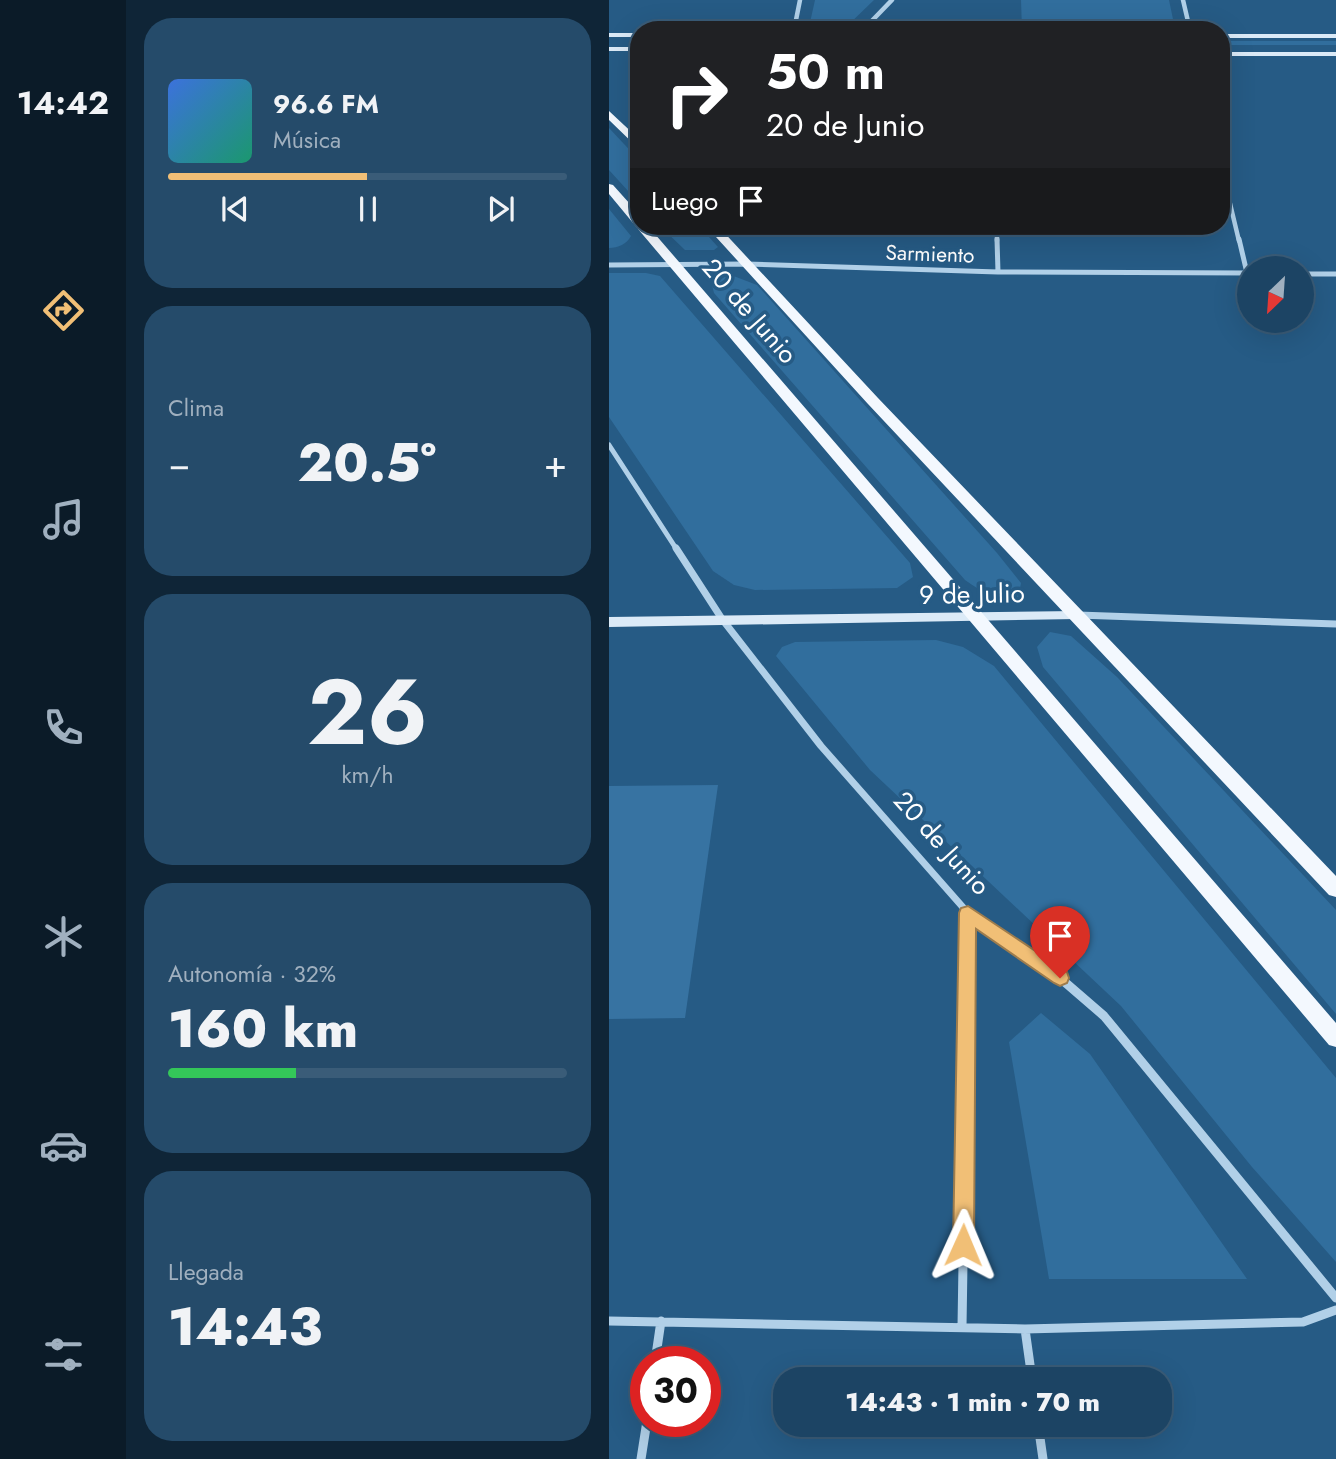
<!DOCTYPE html>
<html lang="es">
<meta charset="utf-8">
<style>
body{margin:0;font-family:Jost,sans-serif;background:#254b6a;color:#f1f3f6;height:100vh;display:flex;flex-direction:column;font-size:26px;white-space:nowrap}
*{box-sizing:border-box;margin:0}
p{font-size:23px;color:#a0b0bf}
.icon{flex:none;width:38px;height:38px;fill:none;stroke:currentColor;stroke-width:2;stroke-linecap:round;stroke-linejoin:round}
.map{position:relative;flex:1;overflow:hidden}
.sheet{display:flex;flex-direction:column;gap:18px;padding:18px;background:#0f2537;width:483px}
.sheet>*{flex:none}
.top-card{position:absolute;left:21px;top:21px;width:600px;height:214px;border-radius:28px;box-shadow:0 7px 28px #0002,0 0 0 2px #3a5c78;background:#202124;color:#fff;overflow:hidden}
.needle{width:46px;rotate:205deg}
.controls{position:absolute;left:628px;top:256px;display:grid;gap:14px}
.controls a{display:grid;place-items:center;width:77px;height:77px;border-radius:50%;background:#1c4464;box-shadow:0 7px 28px #0002,0 0 0 2px #3a5c78;font-size:35px}
.speed{position:absolute;left:21px;top:1346px;display:flex;gap:14px;font-size:35px;font-weight:700;text-align:center}
.speed>*{display:grid;place-content:center;width:91px;height:91px;border-radius:50%;background:#1c4464;box-shadow:0 7px 28px #0002,0 0 0 2px #3a5c78;line-height:1}
.speed .limit{border:10px solid #d22;background:#fff;color:#111}
.pin{position:absolute;display:grid;place-items:center;width:60px;height:60px;color:#fff;margin:-72px -30px;border-radius:50% 50% 50% 0;rotate:-45deg;box-shadow:0 0 7px #0007}
.pin .icon{rotate:45deg}
.me{position:absolute;width:77px;margin:-38px;rotate:1deg;stroke-linejoin:round;filter:drop-shadow(0 0 5px #0008)}
.turn{display:flex;align-items:center;gap:24px;height:147px;padding:0 21px;font-size:32px}
.turn .icon{width:91px;height:91px;stroke-width:2.5}
.turn b{display:block;font-size:49px;line-height:60px}
.then{display:flex;align-items:center;height:66px;padding:0 21px;background:#0003;gap:14px;font-size:26px}
.big{font-size:52px;font-weight:800;line-height:1.1}
.sheet .tile{flex:1;display:flex;flex-direction:column;justify-content:center;gap:10px;min-width:0;padding:0 24px;border-radius:28px;background:#254b6a}
.sheet .dial{align-items:center;gap:0}
.dial b{font-size:91px;line-height:1}
.song{display:flex;align-items:center;gap:21px}
.cover{width:84px;height:84px;border-radius:10px;background:linear-gradient(135deg,hsl(220 70% 55%),hsl(160 70% 35%))}
.played{height:7px;border-radius:4px;background:linear-gradient(90deg,#f1bf76 50%,#3a5c78 50%)}
.keys{display:flex;justify-content:space-around;direction:ltr}
.heat{display:flex;justify-content:space-between;align-items:center;font-size:38px;direction:ltr}
.charge{height:10px;border-radius:5px;background:linear-gradient(90deg,#34c759 32%,#3a5c78 0)}
.trip{position:absolute;left:164px;top:1367px;width:399px;height:70px;border-radius:28px;background:#1c4464;box-shadow:0 7px 28px #0002,0 0 0 2px #3a5c78;font-weight:800;line-height:70px;text-align:center}
main{display:flex;flex:1;min-height:0}
.dock{display:flex;flex-direction:column;width:126px;justify-content:space-around;align-items:center;background:#0b1b28;color:#a0b0bf}
.dock .icon{width:49px;height:49px}
.dock .current{color:#f1bf76}
.dock b{font-size:32px;color:#f1f3f6}
.map>svg:first-child{display:block}
</style>
<main>
<nav class="dock">
<b>14:42</b>
<svg class="icon current" aria-label="directions" viewBox="0 0 24 24"><path d="M12 3l9 9-9 9-9-9zM9 14v-3h6M13 9l2 2-2 2"/></svg>
<svg class="icon" aria-label="music" viewBox="0 0 24 24"><path d="M9 18V5l10-2v13"/><circle cx="6" cy="18" r="3"/><circle cx="16" cy="16" r="3"/></svg>
<svg class="icon" aria-label="phone" viewBox="0 0 24 24"><path d="M5 4h4l2 5-3 2q2 4 5 5l2-3 5 2v4C11 20 4 13 5 4z"/></svg>
<svg class="icon" aria-label="climate" viewBox="0 0 24 24"><path d="M12 3v18M4 7l16 10M4 17L20 7"/></svg>
<svg class="icon" aria-label="car" viewBox="0 0 24 24"><path d="M5 17H2v-5l4-1 3-4h7l3 4 3 1v5h-3M9 17h6M6 11h13"/><circle cx="7" cy="17" r="2"/><circle cx="17" cy="17" r="2"/></svg>
<svg class="icon" aria-label="filters" viewBox="0 0 24 24"><path d="M4 7h16M4 17h16"/><circle cx="9" cy="7" r="2"/><circle cx="15" cy="17" r="2"/></svg>
</nav>
<section class="sheet">
<div class="tile">
<div class="song"><i class="cover"></i><div><b>96.6 FM</b><p>Música</p></div></div>
<div class="played"></div>
<div class="keys"><svg class="icon" aria-label="previous" viewBox="0 0 24 24"><path d="M18 5L8 12l10 7zM5 5v14"/></svg><svg class="icon" aria-label="pause" viewBox="0 0 24 24"><path d="M8 5v14M16 5v14"/></svg><svg class="icon" aria-label="next" viewBox="0 0 24 24"><path d="M6 5l10 7-10 7zM19 5v14"/></svg></div>
</div>
<div class="tile"><p>Clima</p>
<div class="heat"><a>−</a><b class="big">20.5°</b><a>+</a></div>
</div>
<div class="tile dial"><b>26</b><p>km/h</p></div>
<div class="tile"><p>Autonomía · 32%</p><b class="big">160 km</b><div class="charge"></div></div>
<div class="tile"><p>Llegada</p><b class="big">14:43</b></div>
</section>
<div class="map">
<svg width="727" height="1459" viewBox="0 0 727 1459">
<rect width="100%" height="100%" fill="#265b85"/>
<path fill="#316e9d" d="M206 0H265L236 28 200 27Z
M412 0H560L565 24 557 30H413Z
M613 41H727V45H614Z
M0 128 30 160V203L0 170Z
M0 209 22 236C18 244 9 248 0 248Z
M51 226H90L109 247 105 250H76Z
M0 273H37L51 276 301 563 304 577 288 588 146 590 125 585 104 571 0 417Z
M122 275 148 285 388 553 412 583 409 600C387 599 374 593 356 580L105 293 103 285 108 277Z
M441 632 462 636 508 677 727 910V1014L434 667 428 647Z
M327 640 354 647 385 666 727 1078V1262L643 1167 512 1006 261 770 167 656 173 647 186 642Z
M432 1013 481 1054 638 1279H440L400 1042Z"/>
<path fill="#3773a2" d="M109 785 76 1018 0 1019V786Z"/>
<g fill="none" stroke-linecap="round" stroke-linejoin="round">
<path stroke="#b1d0e8" stroke-width="4.5" d="M574 0 581 30
M185 30 191 0
M254 30 283 0
M612 166 630 241
M388 226V241"/>
<path stroke="#b1d0e8" stroke-width="5" d="M388 239 389 272
M630 239 638 273
M0 265 137 264 389 272 640 273
M693 274H727
M0 445 68 550"/>
<path stroke="#b1d0e8" stroke-width="7" d="M67 548 113 619 212 746 359 913 411 948
M469 615 727 624
M358 948 359 913"/>
<path stroke="#b1d0e8" stroke-width="9" d="M408 946 436 965 495 1016 727 1298
M0 1321 416 1329 694 1322 727 1310
M353 1327 359 946
M416 1329 423 1379
M46 1362 52 1321
M429 1424 434 1459
M32 1459 38 1421"/>
<path fill="#dbeaf7" fill-rule="evenodd" d="M0 33H30V37H0Z
M612 34H727V38H612Z
M0 47H30V51H0Z
M612 52H727V56H612Z
M468 611 474 615 468 619 0 627V617Z"/>
<path fill="#f3f8fe" fill-rule="evenodd" d="M0 111 30 139V149L0 120Z
M0 184 4 185 30 214V226H39L727 1023V1047L720 1045 29 229 0 194Z
M97 226H109L269 398 727 876V897L720 895 259 404Z"/>
</g>
<path fill="#f1bf76" stroke="#9d7c4d" stroke-width="2" d="M359 906 458 972 460 978 458 983 451 986 445 983 367 929 365 1245 362 1252 354 1255 347 1252 344 1245 350 913 352 908Z"/>
<g text-anchor="middle" dominant-baseline="central" stroke-width="7" stroke-linejoin="round" paint-order="stroke">
<g font-size="21" fill="#fff" stroke="#265b85">
<text transform="translate(321 254) rotate(2)">Sarmiento</text>
</g>
<g font-size="26" fill="#fff" stroke="#265b85">
<text transform="translate(141 311) rotate(49)">20 de Junio</text>
<text transform="translate(363 594) rotate(-1)">9 de Julio</text>
<text transform="translate(333 843) rotate(48)">20 de Junio</text>
</g>
</g>
</svg>
<div class="controls">
<a><svg class="needle" viewBox="-14 -14 28 28"><path d="M0-13l5 13h-10z" fill="#e53935"/><path d="M0 13l5-13h-10z" fill="#a0b0bf"/></svg></a>
</div>
<div class="speed"><div class="limit">30</div></div>
<div class="pin" style="left:451px;top:978px;background:#d93025"><svg class="icon" aria-label="arrive" viewBox="0 0 24 24"><path d="M6 21V4h12l-3 4 3 4H6"/></svg></div>
<svg class="me" style="left:354px;top:1245px" viewBox="-20 -20 40 40"><path d="M0-17L14 15 0 8-14 15z" fill="#f1bf76" stroke="#fff" stroke-width="4"/></svg>
<div class="trip">14:43 · 1 min · 70 m</div>
<div class="top-card">
<div class="turn"><svg class="icon" aria-label="right" viewBox="0 0 24 24"><path d="M7 20v-9h11M14 6l5 5-5 5"/></svg><div><b>50 m</b>20 de Junio</div></div>
<div class="then">Luego<svg class="icon" aria-label="arrive" viewBox="0 0 24 24"><path d="M6 21V4h12l-3 4 3 4H6"/></svg></div>
</div>
</div>
</main>
